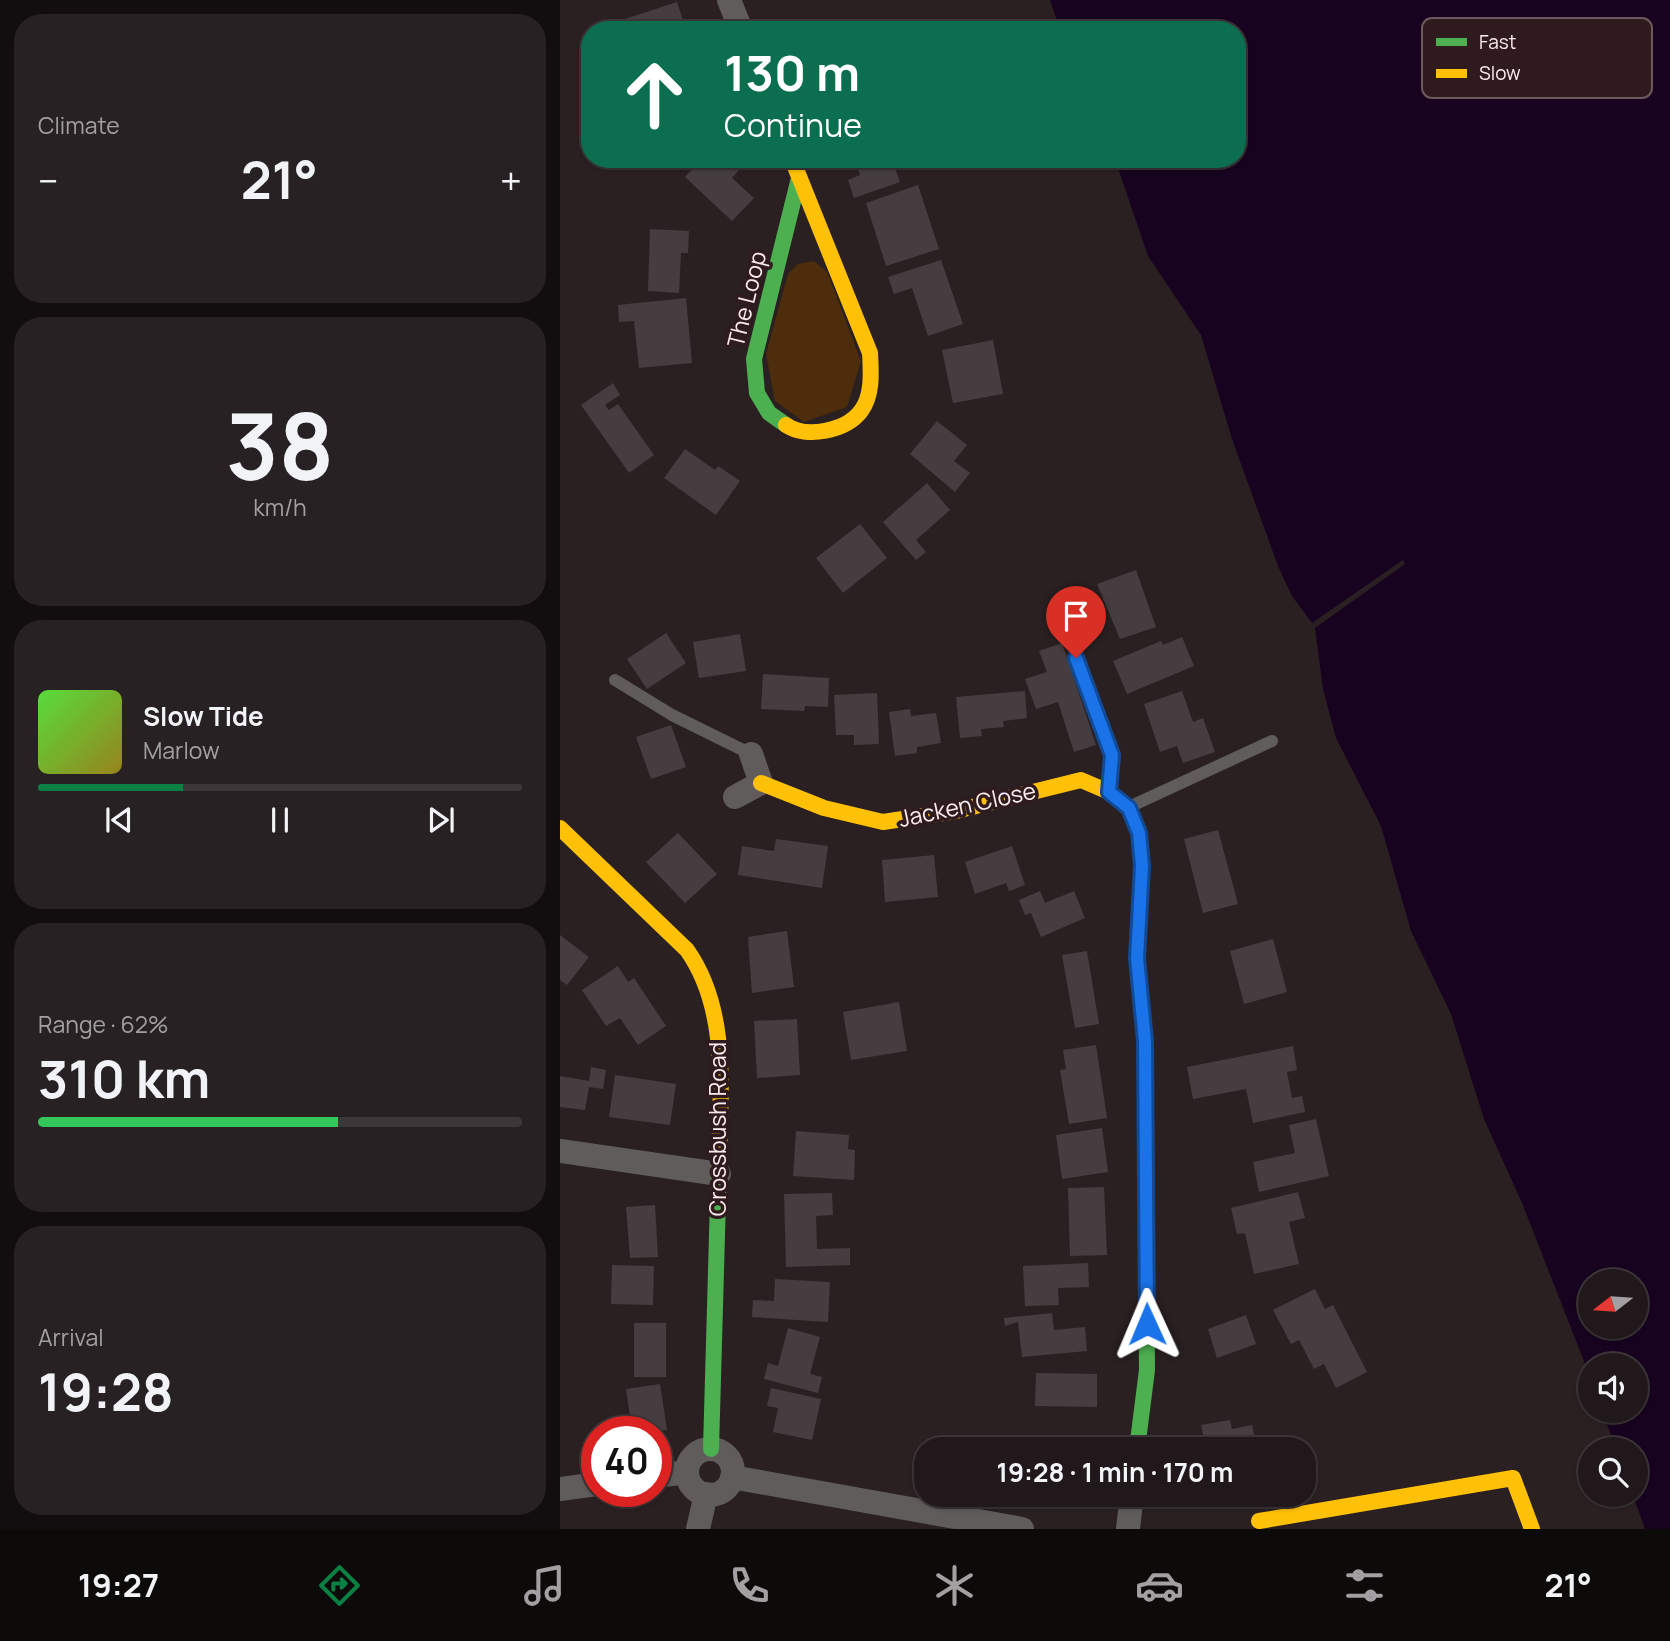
<!DOCTYPE html>
<meta charset="utf-8">
<style>
body{margin:0;font-family:Manrope,sans-serif;background:#282123;color:#f1f3f6;height:100vh;display:flex;flex-direction:column;font-size:26px;white-space:nowrap}
*{box-sizing:border-box;margin:0}
p{font-size:23px;color:#a2a0a2}
.icon{flex:none;width:38px;height:38px;fill:none;stroke:currentColor;stroke-width:2;stroke-linecap:round;stroke-linejoin:round}
.map{position:relative;flex:1;overflow:hidden}
.drawer{display:flex;flex-direction:column;gap:14px;padding:14px;background:#120d0e;width:560px}
.drawer>*{flex:none}
.guide{position:absolute;left:21px;top:21px;width:665px;height:147px;border-radius:28px;box-shadow:0 2px 5px #0004,0 0 0 2px #3d3739;background:#0b6e4f;color:#fff;overflow:hidden}
.needle{width:46px;rotate:253deg}
.tools{position:absolute;left:1018px;top:1269px;display:grid;gap:14px}
.tools a{display:grid;place-items:center;width:70px;height:70px;border-radius:50%;background:#20181a;box-shadow:0 2px 5px #0004,0 0 0 2px #3d3739;font-size:35px}
.speed{position:absolute;left:21px;top:1416px;display:flex;gap:14px;font-size:35px;font-weight:700;text-align:center}
.speed>*{display:grid;place-content:center;width:91px;height:91px;border-radius:50%;background:#20181a;box-shadow:0 2px 5px #0004,0 0 0 2px #3d3739;line-height:1}
.speed .limit{border:10px solid #d22;background:#fff;color:#111}
.pin{position:absolute;display:grid;place-items:center;width:60px;height:60px;color:#fff;margin:-72px -30px;border-radius:50% 50% 50% 0;rotate:-45deg;box-shadow:0 0 7px #0007}
.pin .icon{rotate:45deg}
.me{position:absolute;width:77px;margin:-38px;rotate:359deg;stroke-linejoin:round;filter:drop-shadow(0 0 5px #0008)}
.turn{display:flex;align-items:center;gap:24px;height:147px;padding:0 28px;font-size:32px}
.turn .icon{width:91px;height:91px;stroke-width:2.5}
.turn b{display:block;font-size:49px;line-height:60px}
.big{font-size:52px;font-weight:700;line-height:1.1}
.drawer .tile{flex:1;display:flex;flex-direction:column;justify-content:center;gap:10px;min-width:0;padding:0 24px;border-radius:28px;background:#282123}
.drawer .dial{align-items:center;gap:0}
.dial b{font-size:91px;line-height:1}
.song{display:flex;align-items:center;gap:21px}
.cover{width:84px;height:84px;border-radius:10px;background:linear-gradient(135deg,hsl(110 70% 55%),hsl(50 70% 35%))}
.played{height:7px;border-radius:4px;background:linear-gradient(90deg,#0b8043 30%,#3d3739 30%)}
.keys{display:flex;justify-content:space-around;direction:ltr}
.heat{display:flex;justify-content:space-between;align-items:center;font-size:38px;direction:ltr}
.charge{height:10px;border-radius:5px;background:linear-gradient(90deg,#34c759 62%,#3d3739 0)}
.trip{position:absolute;left:354px;top:1437px;width:402px;height:70px;border-radius:28px;background:#20181a;box-shadow:0 2px 5px #0004,0 0 0 2px #3d3739;font-weight:700;line-height:70px;text-align:center}
.tab-bar{display:flex;height:112px;justify-content:space-around;align-items:center;background:#0d0a0a;color:#a2a0a2}
.tab-bar .icon{width:49px;height:49px}
.tab-bar .active{color:#0b8043}
.tab-bar b{font-size:32px;color:#f1f3f6}
main{display:flex;flex:1;min-height:0}
.map>svg:first-child{display:block}
</style>
<main>
<section class="drawer">
<div class="tile"><p>Climate</p>
<div class="heat"><a>−</a><b class="big">21°</b><a>+</a></div>
</div>
<div class="tile dial"><b>38</b><p>km/h</p></div>
<div class="tile">
<div class="song"><i class="cover"></i><div><b>Slow Tide</b><p>Marlow</p></div></div>
<div class="played"></div>
<div class="keys"><svg class="icon" aria-label="previous" viewBox="0 0 24 24"><path d="M18 5L8 12l10 7zM5 5v14"/></svg><svg class="icon" aria-label="pause" viewBox="0 0 24 24"><path d="M8 5v14M16 5v14"/></svg><svg class="icon" aria-label="next" viewBox="0 0 24 24"><path d="M6 5l10 7-10 7zM19 5v14"/></svg></div>
</div>
<div class="tile"><p>Range · 62%</p><b class="big">310 km</b><div class="charge"></div></div>
<div class="tile"><p>Arrival</p><b class="big">19:28</b></div>
</section>
<div class="map">
<svg width="1110" height="1529" viewBox="0 0 1110 1529">
<rect width="100%" height="100%" fill="#2a2022"/>
<path fill="#4d2d0b" d="M254 261 267 272 301 361 287 407 244 422 215 401 206 354 228 274 238 264Z"/>
<path fill="#17031f" fill-rule="evenodd" d="M490 0H1110V1529H1085L1073 1495 1076 1494V1449H1056L1042 1411 1076 1410V1365H1031V1379L962 1203 924 1119 891 1014 851 931 821 826 776 738 763 689 755 628 845 564 843 560 752 623 732 596 718 566 672 439 641 335 588 256 555 159H677V30H500ZM1031 1281H1076V1326H1031Z"/>
<path fill="#463d40" d="M117 2 124 23 108 30H69L65 19Z
M142 159H147L153 165 158 159H189L172 178 194 198 172 221 125 177Z
M295 159H332L340 182 294 198 288 180 300 175Z
M358 185 379 249 326 266 306 203Z
M90 229 129 231 128 253H121L119 293 88 291Z
M381 260 403 324 368 336 352 288 334 294 328 277Z
M126 298 132 363 79 368 74 321 59 322 58 305Z
M433 340 443 394 393 403 382 350Z
M53 383 60 395 45 405 49 410 58 404 94 455 69 473 21 405Z
M377 421 407 445 394 461 410 473 395 492 350 454Z
M125 449 155 470 158 466 180 481 156 515 104 478Z
M367 483 390 510 356 540 366 552 356 560 323 522Z
M300 524 327 558 283 593 256 558Z
M576 570 596 627 560 639 537 584Z
M106 633 126 663 87 689 67 659Z
M180 634 186 671 139 678 133 642Z
M622 637 634 666 567 694 553 661 601 641 603 645Z
M502 643 536 745 514 752 498 702 476 709 465 679 487 672 479 651Z
M203 674 269 678 268 707 245 706 244 711 201 709Z
M465 691 467 718 443 721 444 727 421 729 422 736 400 738 396 697Z
M622 691 633 722 643 718 655 752 623 763 617 746 600 752 584 704Z
M317 693 319 744 294 745V735H276L274 695Z
M350 709 351 716 376 713 381 743 357 747V753L335 756 329 712Z
M111 725 126 767 91 779 76 737Z
M658 830 678 904 643 913 624 839Z
M118 833 157 874 125 903 86 862Z
M216 839 268 846 262 888 178 875 182 846 214 851Z
M452 846 465 885 449 891 446 883 415 894 405 862Z
M374 855 378 897 325 902 322 860Z
M480 891 485 903 514 891 525 918 481 937 471 913 465 915 459 900Z
M227 931 234 987 192 993 188 937Z
M0 935 29 957 7 985 0 980Z
M713 939 727 992 684 1004 670 951Z
M527 951 539 1024 515 1028 502 955Z
M58 966 68 982 74 978 106 1026 78 1045 60 1018 46 1026 22 990Z
M339 1002 347 1051 291 1060 283 1012Z
M237 1019 240 1075 197 1078 194 1021Z
M536 1045 547 1118 509 1124 500 1070 506 1069 503 1050Z
M733 1046 737 1070 727 1072 732 1098 742 1096 745 1112 693 1123 686 1089 633 1099 627 1067Z
M31 1067 46 1070 43 1089 29 1087 25 1110 0 1107V1076L29 1081Z
M55 1075 116 1084 110 1125 49 1117Z
M756 1119 769 1176 699 1192 693 1162 735 1153 729 1125Z
M542 1128 548 1172 502 1179 496 1135Z
M236 1131 289 1135 288 1149 295 1150 294 1180 233 1176Z
M544 1187 547 1255 510 1256 508 1188Z
M738 1192 745 1218 729 1222 739 1264 694 1274 685 1233 677 1234 671 1208Z
M272 1193 273 1215 256 1216 257 1249 290 1248V1265L226 1267 224 1194Z
M95 1205 98 1257 70 1258 66 1207Z
M528 1263 529 1287 498 1288 499 1305 465 1306 463 1266Z
M52 1265 94 1266 93 1305 51 1304Z
M215 1279 270 1282 268 1322 192 1317 193 1300 214 1301Z
M755 1289 765 1309 773 1305 807 1372 776 1388 764 1364 754 1369 739 1340 731 1344 713 1310Z
M492 1313 494 1330 525 1327 527 1351 462 1357 458 1322 445 1326 444 1318Z
M686 1315 696 1344 657 1358 648 1329Z
M74 1323H106V1377H74Z
M228 1328 260 1337 250 1374 262 1377 258 1393 204 1379 208 1363 218 1366Z
M476 1373 537 1374V1407L475 1406Z
M100 1384 107 1430 55 1432 53 1418 70 1416 66 1389Z
M211 1388 261 1399 252 1440 213 1432 218 1408 207 1406Z
M670 1420 672 1429 692 1425 696 1444 688 1446 689 1449H646L641 1425Z
M436 1442H464L465 1449H436Z"/>
<g fill="none" stroke-linecap="round" stroke-linejoin="round">
<path stroke="#605c5c" stroke-width="12" d="M516 658 552 755 550 788
M55 680 112 715 191 754
M569 807 712 741"/>
<path stroke="#605c5c" stroke-width="24" d="M169 0 181 30
M175 797 201 783 191 754
M0 1151 159 1174
M127 1472a23 23 0 1 1 46 0a23 23 0 1 1-46 0Z
M96 1476 127 1472
M172 1477 462 1529
M0 1489 37 1484
M138 1529 146 1494
M568 1529 572 1494"/>
<path stroke="#4caf50" stroke-width="16" d="M226 425 209 413 197 393 194 359 239 178
M151 1449 159 1164
M577 1449 587 1370 585 1041 577 958 580 895"/>
<path stroke="#ffc107" stroke-width="16" d="M226 425C246 439 286 431 301 411 313 395 311 372 310 353L232 159
M201 783 264 808 323 822 396 811 521 780 549 792 569 808 579 833 582 866 580 895
M0 828 127 950C170 1011 160 1093 159 1164
M699 1521 953 1478 972 1529"/>
</g>
<g fill="none" stroke-linecap="round" stroke-linejoin="round">
<defs>
<path id="route" d="M516 658 552 755 549 792 569 808 579 833 582 866 577 958 585 1041 587 1324"/>
</defs>
<use href="#route" stroke="#114b97" stroke-width="18"/>
<use href="#route" stroke="#1a73e8" stroke-width="12"/>
</g>
<g text-anchor="middle" dominant-baseline="central" stroke-width="7" stroke-linejoin="round" paint-order="stroke">
<g font-size="23" fill="#faebed" stroke="#2f1b1e">
<text transform="translate(186 299) rotate(-76)">The Loop</text>
<text transform="translate(407 804) rotate(-12)">Jacken Close</text>
<text transform="translate(157 1129) rotate(-90)">Crossbush Road</text>
</g>
</g>
<rect x="862" y="18" width="230" height="80" rx="10" fill="#2f1b1e" stroke="#6c595c" stroke-width="2"/>
<rect x="876" y="38" width="31" height="8" fill="#4caf50"/>
<rect x="876" y="69" width="31" height="9" fill="#ffc107"/>
<g font-size="19" fill="#faebed">
<text x="919" y="49">Fast</text>
<text x="919" y="80">Slow</text>
</g>
</svg>
<div class="tools">
<a><svg class="needle" viewBox="-14 -14 28 28"><path d="M0-13l5 13h-10z" fill="#e53935"/><path d="M0 13l5-13h-10z" fill="#a2a0a2"/></svg></a>
<a><svg class="icon" aria-label="sound" viewBox="0 0 24 24"><path d="M4 9h4l5-4v14l-5-4H4zM17 9q2 3 0 6"/></svg></a>
<a><svg class="icon" aria-label="search" viewBox="0 0 24 24"><circle cx="10" cy="10" r="6"/><path d="M15 15l6 6"/></svg></a>
</div>
<div class="speed"><div class="limit">40</div></div>
<div class="pin" style="left:516px;top:658px;background:#d93025"><svg class="icon" aria-label="arrive" viewBox="0 0 24 24"><path d="M6 21V4h12l-3 4 3 4H6"/></svg></div>
<svg class="me" style="left:587px;top:1324px" viewBox="-20 -20 40 40"><path d="M0-17L14 15 0 8-14 15z" fill="#1a73e8" stroke="#fff" stroke-width="4"/></svg>
<div class="trip">19:28 · 1 min · 170 m</div>
<div class="guide">
<div class="turn"><svg class="icon" aria-label="ahead" viewBox="0 0 24 24"><path d="M12 20V5M6 11l6-6 6 6"/></svg><div><b>130 m</b>Continue</div></div>
</div>
</div>
</main>
<nav class="tab-bar">
<b>19:27</b>
<svg class="icon active" aria-label="directions" viewBox="0 0 24 24"><path d="M12 3l9 9-9 9-9-9zM9 14v-3h6M13 9l2 2-2 2"/></svg>
<svg class="icon" aria-label="music" viewBox="0 0 24 24"><path d="M9 18V5l10-2v13"/><circle cx="6" cy="18" r="3"/><circle cx="16" cy="16" r="3"/></svg>
<svg class="icon" aria-label="phone" viewBox="0 0 24 24"><path d="M5 4h4l2 5-3 2q2 4 5 5l2-3 5 2v4C11 20 4 13 5 4z"/></svg>
<svg class="icon" aria-label="climate" viewBox="0 0 24 24"><path d="M12 3v18M4 7l16 10M4 17L20 7"/></svg>
<svg class="icon" aria-label="car" viewBox="0 0 24 24"><path d="M5 17H2v-5l4-1 3-4h7l3 4 3 1v5h-3M9 17h6M6 11h13"/><circle cx="7" cy="17" r="2"/><circle cx="17" cy="17" r="2"/></svg>
<svg class="icon" aria-label="filters" viewBox="0 0 24 24"><path d="M4 7h16M4 17h16"/><circle cx="9" cy="7" r="2"/><circle cx="15" cy="17" r="2"/></svg>
<b>21°</b>
</nav>
